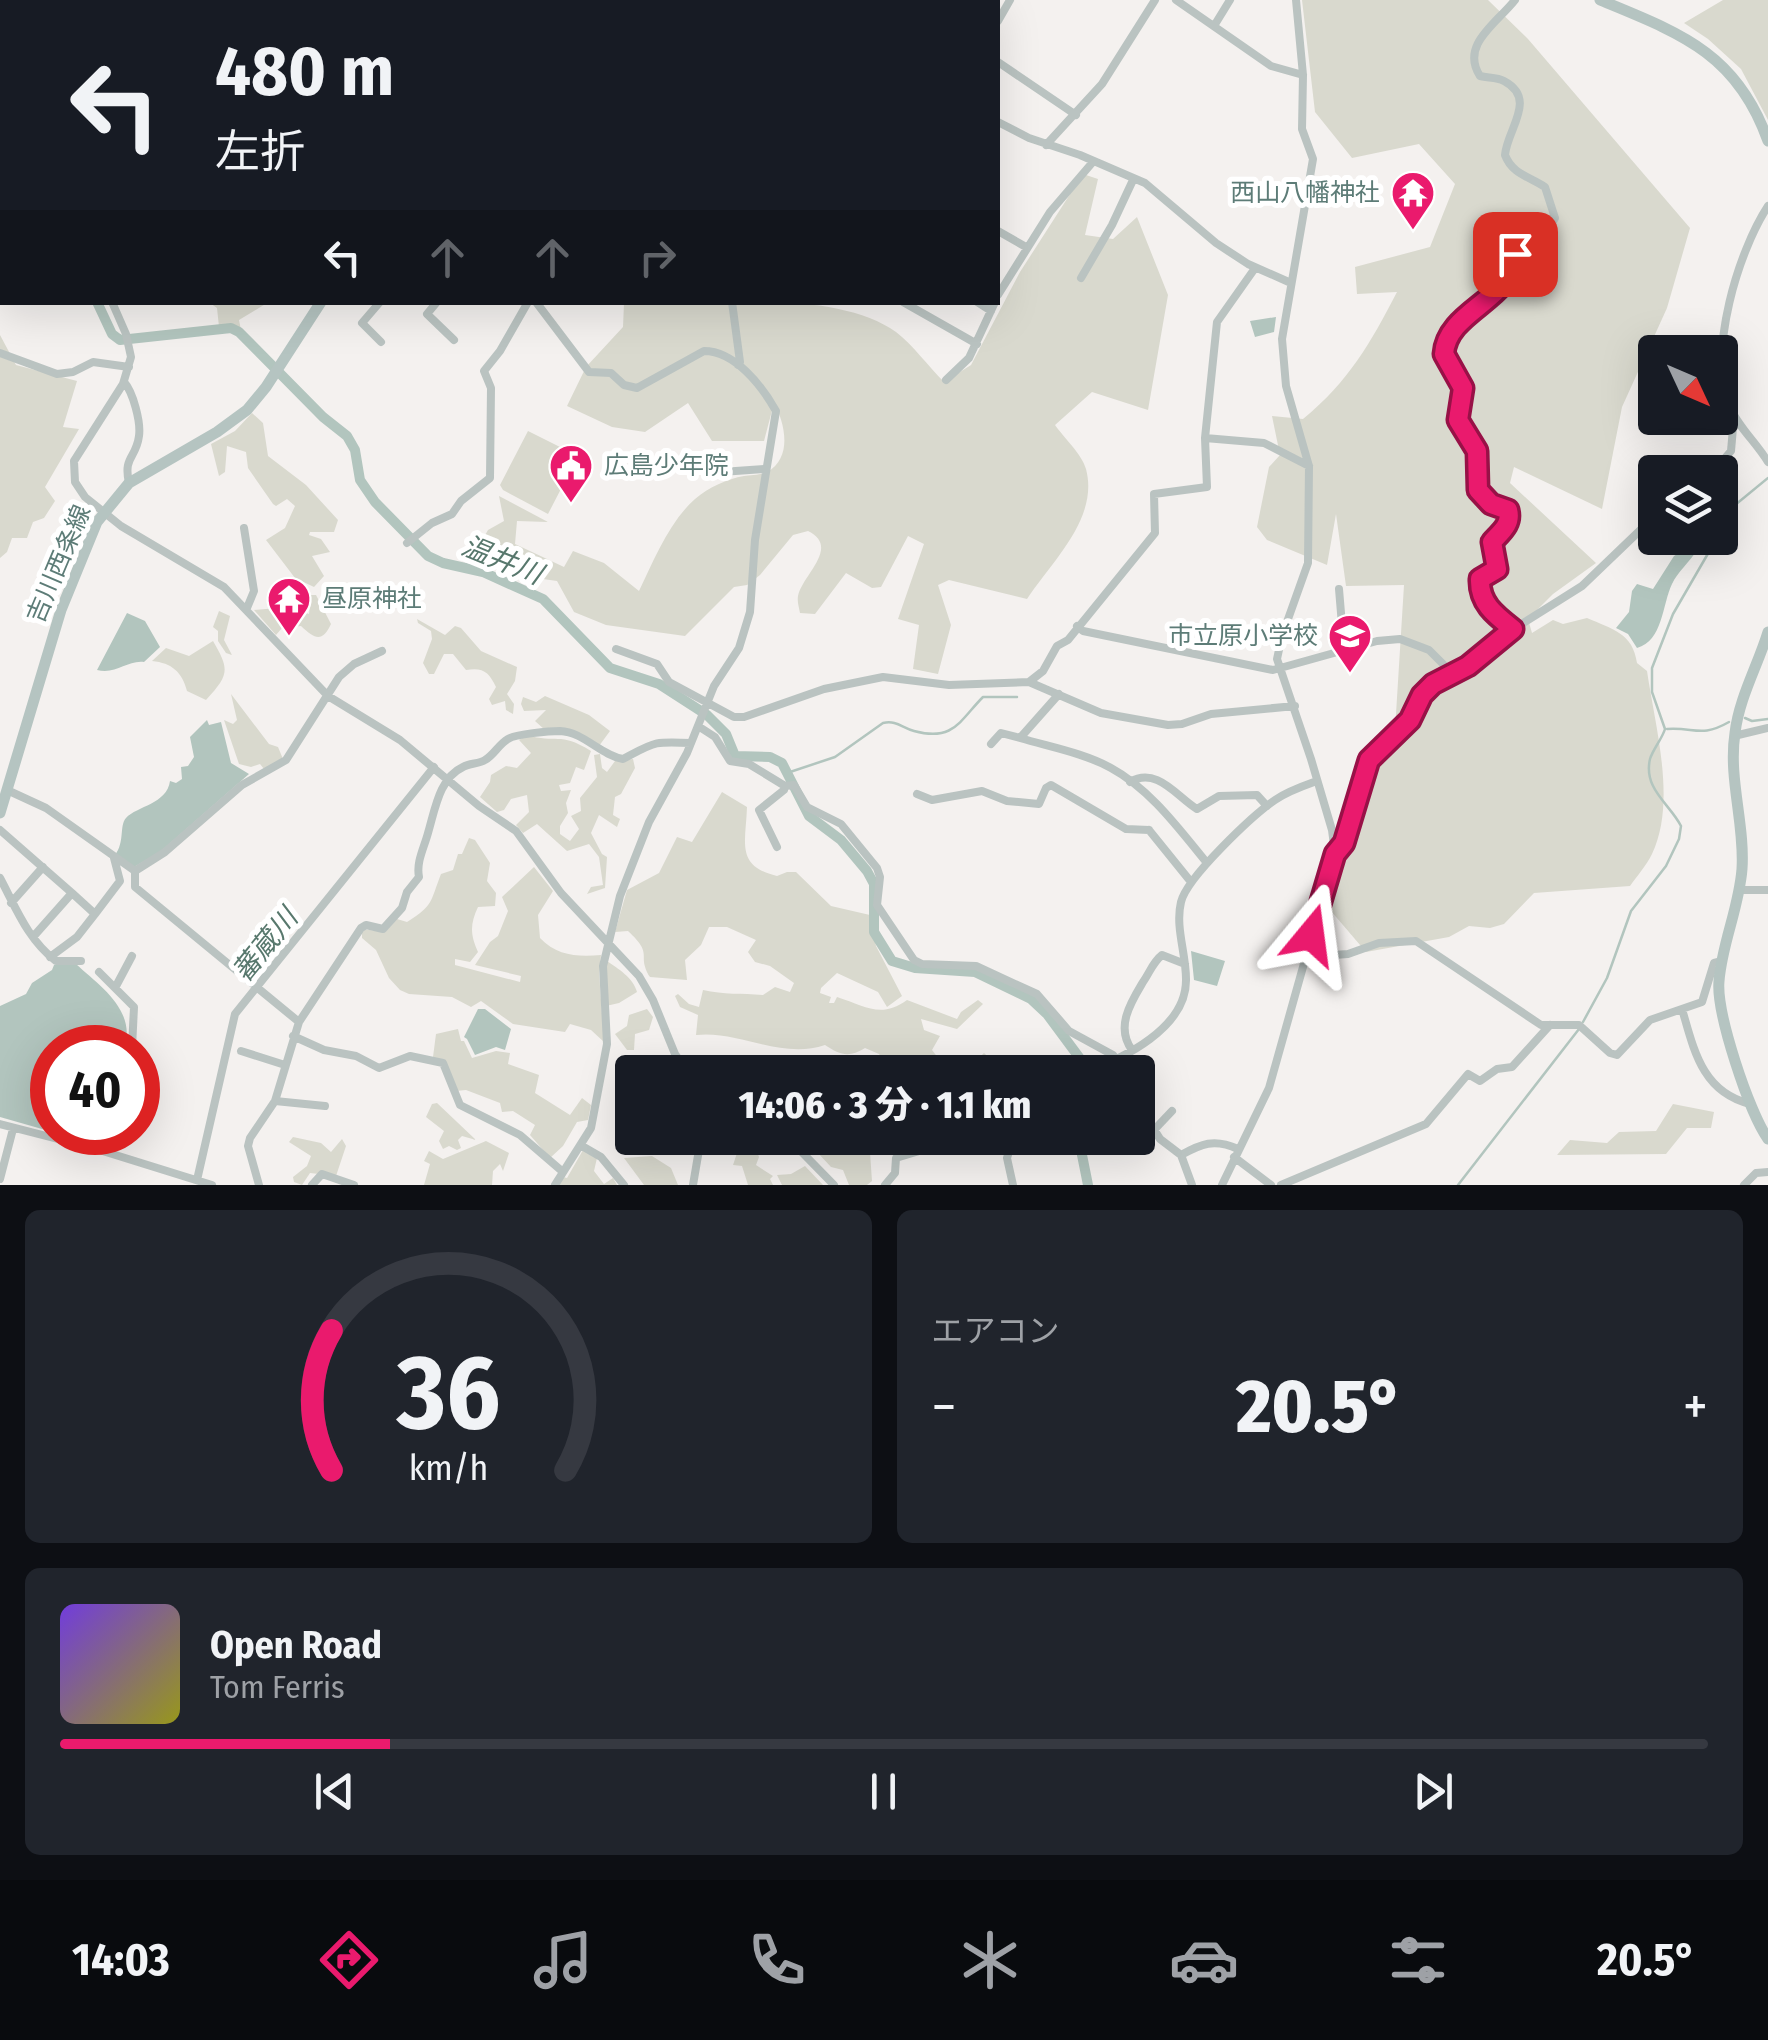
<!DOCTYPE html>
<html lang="ja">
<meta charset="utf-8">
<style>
body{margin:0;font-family:"Fira Sans Condensed","Noto Sans JP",sans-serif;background:#20242c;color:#f1f3f6;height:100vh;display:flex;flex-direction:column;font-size:38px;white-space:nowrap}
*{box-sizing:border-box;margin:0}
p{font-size:32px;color:#9ea1a6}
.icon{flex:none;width:55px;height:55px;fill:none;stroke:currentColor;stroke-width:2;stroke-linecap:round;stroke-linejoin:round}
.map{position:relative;height:1185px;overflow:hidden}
.sheet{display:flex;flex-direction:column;gap:25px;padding:25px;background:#0d0f14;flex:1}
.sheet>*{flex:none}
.guide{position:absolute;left:0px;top:0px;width:1000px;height:305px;box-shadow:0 10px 40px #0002;background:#171b24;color:#f1f3f6;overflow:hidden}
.needle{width:65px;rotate:134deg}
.tools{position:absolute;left:1638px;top:335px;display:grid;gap:20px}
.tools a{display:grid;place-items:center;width:100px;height:100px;border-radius:10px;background:#171b24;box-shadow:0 10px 40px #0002;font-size:50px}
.speed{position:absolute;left:30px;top:1025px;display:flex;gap:20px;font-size:50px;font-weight:700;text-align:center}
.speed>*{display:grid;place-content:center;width:130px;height:130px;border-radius:50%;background:#171b24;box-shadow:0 10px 40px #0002;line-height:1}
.speed .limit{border:15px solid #d22;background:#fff;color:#111}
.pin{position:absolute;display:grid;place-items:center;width:85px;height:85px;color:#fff;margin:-42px;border-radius:20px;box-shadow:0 5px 15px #0006}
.me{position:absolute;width:110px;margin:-55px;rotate:16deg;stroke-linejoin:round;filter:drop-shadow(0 0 8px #0008)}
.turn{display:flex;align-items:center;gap:35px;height:210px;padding:0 50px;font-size:45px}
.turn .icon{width:130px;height:130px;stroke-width:2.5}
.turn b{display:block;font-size:70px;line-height:85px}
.lanes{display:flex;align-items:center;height:95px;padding:0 50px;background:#0003;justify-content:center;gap:50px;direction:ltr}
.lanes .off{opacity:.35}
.big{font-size:75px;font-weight:800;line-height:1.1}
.sheet .widget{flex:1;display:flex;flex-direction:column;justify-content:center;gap:15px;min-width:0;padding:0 35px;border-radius:15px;background:#20242c}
.sheet .dial{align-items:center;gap:0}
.dial svg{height:260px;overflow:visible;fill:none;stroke:#363941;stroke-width:7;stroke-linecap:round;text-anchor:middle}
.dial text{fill:#f1f3f6;stroke:none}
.song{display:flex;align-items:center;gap:30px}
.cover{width:120px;height:120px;border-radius:15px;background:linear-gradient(135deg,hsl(260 70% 55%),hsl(60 70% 35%))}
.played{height:10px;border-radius:5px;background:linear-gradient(90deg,#ea1a6d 20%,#363941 20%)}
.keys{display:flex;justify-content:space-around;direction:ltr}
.heat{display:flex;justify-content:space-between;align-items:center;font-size:55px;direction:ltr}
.sheet .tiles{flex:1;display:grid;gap:25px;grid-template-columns:1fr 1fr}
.widget:last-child{grid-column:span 2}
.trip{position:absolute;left:615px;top:1055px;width:540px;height:100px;border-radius:10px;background:#171b24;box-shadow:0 10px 40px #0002;font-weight:800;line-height:100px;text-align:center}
.tabs{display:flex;height:160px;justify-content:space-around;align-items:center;background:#090b0e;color:#9ea1a6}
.tabs .icon{width:70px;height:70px}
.tabs .selected{color:#ea1a6d}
.tabs b{font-size:45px;color:#f1f3f6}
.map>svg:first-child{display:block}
</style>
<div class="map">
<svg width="1768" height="1185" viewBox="0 0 1768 1185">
<rect width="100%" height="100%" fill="#f4f1ef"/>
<path fill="#d9d9ce" d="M0 0H412L2 2V189Z
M1302 0H1488L1528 39 1690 228 1667 308 1622 407 1602 509 1514 467 1510 483 1596 563 1553 594 1528 619 1532 633 1553 620 1563 624 1587 618C1612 629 1633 633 1637 663L1647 671C1655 726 1677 802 1652 854 1646 866 1637 876 1630 886L1534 893 1504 924 1490 928 1469 926 1449 937 1366 952 1325 904 1356 822 1364 772 1377 752 1394 746 1404 585 1346 586 1336 514 1327 565 1267 540 1257 527 1269 467 1280 455 1272 416 1303 419C1349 381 1370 344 1397 292L1357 294 1355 267 1430 247 1455 184 1419 144 1352 158 1315 112Z
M1723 0H1768V120L1741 69 1708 39 1684 23Z
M1083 174 1098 179 1085 235 1113 239 1137 217 1168 295 1148 410 1092 392 1055 425C1064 438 1082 454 1086 469 1099 518 1053 560 1027 599L949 580 938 585 951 625 938 674 913 669 919 625 898 619 924 544 908 536 881 587 872 588 846 573 815 614 800 613C799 607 797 602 798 596 802 575 841 547 808 531L793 535 760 575 747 585 734 587 685 636 606 625 574 612 557 581 515 575 476 551 488 530 504 521 499 496 548 522 517 521 515 544 564 567 573 551 604 563 639 591C654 560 669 522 695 499 709 487 727 479 744 476 750 475 761 475 767 472 793 458 785 423 774 403L764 441H712L688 403 645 432 612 427 567 406 586 367 623 327 624 303C697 303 837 288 896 332 913 345 928 366 944 382L971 365 1020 272Z
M210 303H267L239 320 241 330 219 327 217 308Z
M0 335 16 365 77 381 63 427 79 429 45 487 55 501 44 518 33 522 27 538H12L7 552 0 558Z
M252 413 263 423 268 456 306 485 338 520 334 532H310L309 535 321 539 330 552 312 556 324 576 314 587 295 578 266 540 285 528 295 506 287 499 276 506 273 504 248 468 246 452 227 446 225 472 219 476 211 444 235 431Z
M528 431 578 456 548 514 503 490 500 485Z
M311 595H316L331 624C322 643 315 639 301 626L282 628 276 635 254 610 290 607 309 614Z
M219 611 230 616 224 640 232 655 226 653 218 641V631L213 627Z
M417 619 445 635 455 626 461 628 481 651 517 667 515 681 507 694 514 704 513 714 506 710 505 701 492 705 489 699 496 687C489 672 483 667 466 670L453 654H444L434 674H429L423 663 432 639 431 631 418 623Z
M213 641C230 670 229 675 206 700L187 691C182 672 172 663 152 661L166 648 189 656Z
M231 694 269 744 278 747 283 759 264 769 260 764 251 767 239 764 224 720 233 724 237 720Z
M545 696 589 715 610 731 599 746 574 730H545L535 721 546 710 524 711 521 704 523 697 536 702Z
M527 735C556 744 559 731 591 751L584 770 576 767 570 783 559 785 561 791 571 790 566 803 568 813 560 826V834L570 841 579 829 571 816 581 811 580 798 597 777 594 755 600 754 602 768 607 772 615 761 633 759 635 768 621 794 615 797 613 815 620 819 617 827 599 815 591 833 602 854 607 857 605 888 587 894 591 887 603 885 599 857 589 844 567 851 537 824 523 833 516 825 529 812 527 795 511 799 504 810 497 812 480 797 490 782 491 775 506 766 517 768 531 753 519 740Z
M722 792 747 807C746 842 735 866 777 876L787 872H796L831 906 870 915 876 946 902 996 887 1007 878 992 837 973 821 988 820 993 831 997 829 1003H834L837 997C865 1006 881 1019 907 1000L957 1019 961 1012 978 1000 983 1004 957 1029 921 1019 924 1030 940 1036 932 1050 949 1072H890L879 1054 865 1048C849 1058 840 1055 825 1045 781 1060 738 1030 696 1035L698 1015 680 1007 675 996 678 994 689 1004 699 1007 703 990C724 995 741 993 763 995L775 987 790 992 794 983 770 966 755 962 748 952 756 940 727 927H709L701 945 685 960 687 980 650 977C636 954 655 956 628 931L615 932 627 890 659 873 677 837 692 842Z
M469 838 475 840 490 863 487 881 496 893 495 906 478 907C470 924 470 934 478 952L470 962 455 959V965L520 982 521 976 475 965 490 942 498 936 508 911 502 897 534 867 553 891 538 915 540 938C557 956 578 957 601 955L599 972 604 1042 591 1030 570 1024 565 1032 513 1024 481 1001 471 1007 452 997 409 994 400 990 389 978 376 950 362 938V929L385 932 397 919 407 922C434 905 430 902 441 874L453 870 458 854H462Z
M607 961C618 969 633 977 637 992L619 1003 606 1006Z
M647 1009 653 1017 649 1030 635 1034 634 1050H627L615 1034 627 1026 629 1015Z
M458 1029 461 1041H464L472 1058 496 1051 510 1053 508 1064 539 1075 535 1093 570 1115 582 1098 591 1105 588 1120 577 1122 563 1146 550 1158 530 1135 535 1125 513 1111 502 1112 500 1103 466 1090 456 1091 444 1062 433 1057 436 1034Z
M984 1053 996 1064 992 1072H956L958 1067 971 1065Z
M437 1103 476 1140 462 1136 458 1140 461 1148 457 1150 449 1146 443 1149 439 1141 444 1131 426 1117 432 1104Z
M1673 1104 1714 1112 1711 1128H1687L1666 1154 1557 1155 1570 1140 1607 1143 1619 1132 1656 1131Z
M293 1137 321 1143 331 1152 342 1139 346 1146 336 1176 310 1173 302 1185 294 1182 293 1177 307 1166 311 1156 289 1142Z
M804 1138H869L872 1181 867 1185H849L843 1170 831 1167Z
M486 1141 509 1153 503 1171 500 1164 493 1171 492 1185H424L430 1164 424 1161 429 1151 443 1159Z
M755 1146 759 1157 756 1165 773 1176 770 1179 773 1185H748L742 1166 733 1165 737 1153Z
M583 1150 597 1158 594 1171 604 1184 613 1178 617 1185H557L563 1177 567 1178Z
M652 1156 671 1168 678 1185H644L624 1158Z
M805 1166 823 1185H782L777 1175 791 1174Z"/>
<path fill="#b2c5be" d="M1276 317 1274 332 1255 337 1250 321Z
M1692 545H1697V550C1690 562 1678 571 1672 584 1662 605 1663 641 1637 648L1628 634 1616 628 1629 612 1632 591 1637 584 1653 589 1674 556Z
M127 613 145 621 160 647 144 662C127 660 116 675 97 670Z
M207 720 209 725 221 722 231 763 249 774 160 852 134 867 115 855C125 842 119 826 126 818 137 806 167 804 170 781L176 783 182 779 181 767 188 766 194 757 190 737Z
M1191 951 1225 961 1217 986 1194 980Z
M76 964C101 987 135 1009 125 1047L52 1048V1129L49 1131 0 1117V1006L26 994 32 983 52 970 54 965Z
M478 1009H485L511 1029 505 1050 496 1047 475 1055 467 1039 464 1037Z"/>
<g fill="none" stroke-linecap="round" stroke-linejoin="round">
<path stroke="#b2c5be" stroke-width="2.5" d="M1720 528 1729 510 1768 478
M1745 718 1752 721 1768 719
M1667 729C1695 727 1701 738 1729 722
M787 773 835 757 883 723C897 720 902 728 914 731 954 742 960 720 983 697H1017
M1583 1022 1607 978 1631 911 1666 866 1679 839 1681 826C1670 804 1643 789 1650 759 1653 749 1662 739 1665 729L1652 692V668L1673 614 1717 538
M1458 1185 1579 1029"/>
<path stroke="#b2c5be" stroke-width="10" d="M423 2 424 0
M0 216 2 217
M97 302 112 334 120 340 231 328 239 332 323 417 347 436 355 450 360 480 375 502 428 556 443 563 483 572 543 599 610 668 659 684 707 715 726 734 735 756 770 757 782 763 809 816 841 840 867 871 874 884V932L892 961 915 968 975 972 1031 999 1047 1014 1090 1072
M1083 1138 1082 1155 1088 1185"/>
<path stroke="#bac3c1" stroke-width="8" d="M704 0 713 2
M1176 0 1271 66 1303 75
M149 2V0
M414 2 416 0
M493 2 494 0
M513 2 515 0
M865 2 866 0
M998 21 1010 0
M1214 26 1230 0
M998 62 1076 115
M998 122 1029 138 1080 155 1145 183 1216 243 1248 264 1291 283
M1046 145 1102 84 1155 0
M0 204 2 205
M1768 206C1738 252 1708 351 1729 405 1737 426 1756 442 1768 462
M998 231 1026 247
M1081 278 1112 225 1133 180
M998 295 1050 212 1092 163
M112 302 126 334 131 357 123 384 74 461 75 482 85 497 121 526 224 587 328 696 400 740 479 806 516 831 561 893 639 976 653 1000 675 1054 688 1072
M380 302 362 323 381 342
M437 302 427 314 454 340
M536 302 589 372 611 373 624 385 637 388 704 351C735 351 762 386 776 411L755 540 750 612 739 648 714 686 687 753 649 822 620 896 603 966 607 1044 591 1128 555 1185
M732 302 740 362 738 365
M903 302 977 344
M977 302 991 311
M0 353 57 374 73 372 93 362 129 367
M946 380 969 358 995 302
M124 382C133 392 141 422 139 436 136 459 123 456 129 483
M1205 438 1264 443 1309 466
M1713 472 1731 451 1734 416
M707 473 765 469
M244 528 254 591 247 608
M407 543 432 523 452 514 461 501 490 478 491 388 484 371 500 351 528 302
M1339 589 1344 649
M1077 626 1083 631 1273 670 1377 641 1400 639 1429 650 1453 674
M1513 629C1495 615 1479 603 1479 579L1497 569 1492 542C1501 532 1512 524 1508 510L1491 503 1478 490 1477 451 1458 420 1463 388 1444 354 1451 333 1511 276 1515 263 1511 237 1518 231 1548 229 1555 218 1545 187C1530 177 1512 174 1505 155 1507 129 1538 99 1504 81 1497 77 1488 78 1480 76 1460 45 1496 24 1515 0
M616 649 657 664 669 682 734 717H744L824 689 883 677 949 685 1029 682 1101 713 1168 725 1182 724 1211 714 1295 706
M1029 682 1043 671 1057 646 1068 640 1155 533 1154 494 1207 487 1205 438 1217 322 1253 271
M1059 694 1020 738C1050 747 1084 753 1111 768 1150 789 1179 829 1207 863
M698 726 715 737 730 761 749 764 785 786 794 785 807 807 841 824 877 868 880 877 877 905 914 960 922 964 976 966 1037 994 1069 1031 1113 1055 1117 1060
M1734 736 1768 728
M991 744 1001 733 1020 738
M1130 782C1157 766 1177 797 1197 809L1219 796 1257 795 1267 806
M7 790 46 808 135 871
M917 794 932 800 982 791 1007 801 1039 804 1046 788 1051 785 1126 829 1149 830
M0 830 72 893 33 937
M1149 830 1191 882
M777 847 759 810 784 790 785 786
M1335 853 1344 843 1369 760 1410 721 1422 695 1433 684 1475 661 1504 635 1582 586 1655 516
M135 871 165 852 242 785 286 760 339 677 354 664 382 651
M135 871V887L299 1022
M0 878C16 908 28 940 56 961H81
M1740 890H1768
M11 903 43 867
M95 914 120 881 114 858
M50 957 77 937 95 914 72 893
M1305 957 1348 954 1379 943 1416 941 1541 1025H1579L1610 1053 1617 1055 1650 1020 1702 1002 1714 963 1722 961
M99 972 115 988
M1682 1009C1694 1050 1702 1092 1750 1104
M293 1036 324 1050 356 1056 379 1068 410 1056 443 1063 460 1105 520 1135 563 1172
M132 1048 134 1007 115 988 132 956
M1132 1050C1115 1027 1131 1002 1143 982 1150 972 1153 962 1162 955L1185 964
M241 1051 285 1065
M1084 1072C1123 1059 1187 1028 1186 979 1186 953 1175 927 1181 902 1187 877 1253 815 1275 800 1288 791 1303 786 1317 781
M275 1101 325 1106
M1138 1104 1160 1139 1181 1155C1201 1144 1214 1138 1238 1149
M0 1124 93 1148 212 1185
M1153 1131 1172 1111
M788 1138 834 1185
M1013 1138 1007 1158 1013 1185
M582 1146 601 1157 624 1185
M961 1147 979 1138 995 1147 1008 1149
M1181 1155 1192 1185
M1234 1157 1271 1185
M0 1179 13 1129
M197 1180 235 1014 434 767
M259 1185 248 1146 250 1138 275 1101 299 1022 361 928 366 925 383 929 402 908 407 892 419 877C416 862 424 848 428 833 435 810 439 778 463 767 470 763 479 764 485 760 494 755 499 744 508 739 515 734 550 731 560 731 584 732 600 755 623 759 655 742 653 741 691 743
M312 1185 322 1174 354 1185
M693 1185 701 1138
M885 1185 895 1173 896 1158 939 1145
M1222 1185 1269 1088 1335 853 1332 830 1311 759 1277 659 1282 636 1308 563 1309 466 1286 386 1282 339 1313 159 1302 129 1303 75 1296 0
M1281 1185 1426 1124 1468 1074 1480 1081 1497 1069 1512 1067 1550 1025
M1744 1185 1756 1173 1768 1172"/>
<path stroke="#b5c4c1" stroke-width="11" d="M1600 0C1680 33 1737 53 1768 141
M744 2V0
M1768 632C1758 665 1739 698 1735 733 1728 778 1745 824 1742 869 1739 908 1722 943 1719 981 1716 1013 1749 1112 1768 1139
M0 813 61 610 97 522 129 483 217 432 247 410 266 387 321 302"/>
</g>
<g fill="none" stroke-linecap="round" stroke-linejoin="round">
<defs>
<path id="route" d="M1311 935 1335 854 1344 843 1369 760 1410 720 1422 695 1433 684 1468 666 1513 629C1495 615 1479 603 1480 579L1497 569 1492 542C1501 532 1512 524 1508 510L1491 504 1478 490 1477 451 1458 420 1463 388 1444 354C1447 310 1514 300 1515 254"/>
</defs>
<use href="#route" stroke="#981147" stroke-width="25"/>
<use href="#route" stroke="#ea1a6d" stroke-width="18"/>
</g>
<defs>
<symbol id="temple-pin" viewBox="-11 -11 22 30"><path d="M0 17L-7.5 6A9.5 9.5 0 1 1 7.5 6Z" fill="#ea1a6d" stroke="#fff"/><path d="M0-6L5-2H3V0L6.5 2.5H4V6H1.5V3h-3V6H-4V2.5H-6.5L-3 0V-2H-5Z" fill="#fff"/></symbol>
<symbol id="civic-pin" viewBox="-11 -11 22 30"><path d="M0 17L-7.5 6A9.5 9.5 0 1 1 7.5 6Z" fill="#ea1a6d" stroke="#fff"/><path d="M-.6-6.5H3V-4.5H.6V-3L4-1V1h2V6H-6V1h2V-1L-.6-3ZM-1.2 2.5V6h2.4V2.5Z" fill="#fff"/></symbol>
<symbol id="school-pin" viewBox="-11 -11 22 30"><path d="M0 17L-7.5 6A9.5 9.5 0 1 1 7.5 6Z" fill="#ea1a6d" stroke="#fff"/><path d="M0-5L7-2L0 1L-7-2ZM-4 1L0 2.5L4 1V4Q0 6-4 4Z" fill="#fff"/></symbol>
</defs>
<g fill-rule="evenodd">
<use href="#temple-pin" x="1388" y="168" width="50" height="68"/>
<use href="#civic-pin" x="546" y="441" width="50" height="68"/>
<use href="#temple-pin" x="264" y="574" width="50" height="68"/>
<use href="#school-pin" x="1325" y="611" width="50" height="68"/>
</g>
<g text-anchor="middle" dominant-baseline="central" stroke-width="10" stroke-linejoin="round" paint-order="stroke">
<g font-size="25" fill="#5d7c77" stroke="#fff" text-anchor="end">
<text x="1380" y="193">西山八幡神社</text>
<text x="604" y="466" text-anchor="start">広島少年院</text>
<text x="322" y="599" text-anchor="start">昼原神社</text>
<text x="1318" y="636">市立原小学校</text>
</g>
<g font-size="25" fill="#5d7c77" stroke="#fff">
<text transform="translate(59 564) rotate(-67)">吉川西条線</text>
</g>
<g font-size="28" font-style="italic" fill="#58786d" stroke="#fff">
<text transform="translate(502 560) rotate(22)">温井川</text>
<text transform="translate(265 945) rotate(-51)">蕃蔵川</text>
</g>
</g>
</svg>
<div class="tools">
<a><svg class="needle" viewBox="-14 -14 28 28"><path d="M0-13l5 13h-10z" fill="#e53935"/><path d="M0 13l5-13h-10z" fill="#9ea1a6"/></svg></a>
<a><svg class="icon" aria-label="layers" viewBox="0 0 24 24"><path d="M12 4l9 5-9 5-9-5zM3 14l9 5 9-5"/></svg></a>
</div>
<div class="speed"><div class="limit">40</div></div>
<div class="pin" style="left:1515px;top:254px;background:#d93025"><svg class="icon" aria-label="arrive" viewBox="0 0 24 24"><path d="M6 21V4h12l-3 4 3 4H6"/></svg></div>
<svg class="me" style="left:1311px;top:935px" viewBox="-20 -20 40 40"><path d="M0-17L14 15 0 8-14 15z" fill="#ea1a6d" stroke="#fff" stroke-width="4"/></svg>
<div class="trip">14:06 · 3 分 · 1.1 km</div>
<div class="guide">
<div class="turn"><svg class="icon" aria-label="left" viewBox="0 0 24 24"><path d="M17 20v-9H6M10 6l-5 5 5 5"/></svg><div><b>480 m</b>左折</div></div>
<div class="lanes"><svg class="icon" aria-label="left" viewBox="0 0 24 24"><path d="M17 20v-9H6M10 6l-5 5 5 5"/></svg><svg class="icon off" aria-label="ahead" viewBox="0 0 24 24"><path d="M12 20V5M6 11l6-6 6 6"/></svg><svg class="icon off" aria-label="ahead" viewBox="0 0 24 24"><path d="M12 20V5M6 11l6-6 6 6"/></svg><svg class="icon off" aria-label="right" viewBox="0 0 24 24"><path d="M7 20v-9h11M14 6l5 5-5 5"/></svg></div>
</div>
</div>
<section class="sheet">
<div class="tiles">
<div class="widget dial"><svg viewBox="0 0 100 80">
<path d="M14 69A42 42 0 1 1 86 69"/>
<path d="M14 69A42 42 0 0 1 14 26" stroke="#ea1a6d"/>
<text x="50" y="56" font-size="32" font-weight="700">36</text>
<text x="50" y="72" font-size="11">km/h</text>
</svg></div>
<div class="widget"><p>エアコン</p>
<div class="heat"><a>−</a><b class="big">20.5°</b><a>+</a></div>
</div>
<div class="widget">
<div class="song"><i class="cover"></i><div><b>Open Road</b><p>Tom Ferris</p></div></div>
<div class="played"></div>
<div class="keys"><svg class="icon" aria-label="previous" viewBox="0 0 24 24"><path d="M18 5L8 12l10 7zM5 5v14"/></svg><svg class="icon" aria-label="pause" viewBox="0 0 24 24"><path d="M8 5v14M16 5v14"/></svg><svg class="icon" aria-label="next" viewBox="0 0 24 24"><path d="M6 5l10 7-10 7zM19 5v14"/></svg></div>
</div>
</div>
</section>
<nav class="tabs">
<b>14:03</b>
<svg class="icon selected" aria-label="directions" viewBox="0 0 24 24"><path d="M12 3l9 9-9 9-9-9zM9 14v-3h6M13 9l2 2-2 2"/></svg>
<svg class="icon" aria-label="music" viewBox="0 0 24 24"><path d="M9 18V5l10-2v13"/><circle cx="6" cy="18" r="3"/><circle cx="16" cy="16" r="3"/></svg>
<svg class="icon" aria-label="phone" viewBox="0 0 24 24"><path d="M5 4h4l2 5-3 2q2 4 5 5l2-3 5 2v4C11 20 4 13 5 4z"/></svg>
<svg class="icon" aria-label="climate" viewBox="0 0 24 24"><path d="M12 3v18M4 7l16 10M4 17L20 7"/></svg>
<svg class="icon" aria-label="car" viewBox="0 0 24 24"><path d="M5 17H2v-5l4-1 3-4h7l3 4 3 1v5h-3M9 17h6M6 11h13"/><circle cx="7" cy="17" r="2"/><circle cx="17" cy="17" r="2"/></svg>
<svg class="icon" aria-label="filters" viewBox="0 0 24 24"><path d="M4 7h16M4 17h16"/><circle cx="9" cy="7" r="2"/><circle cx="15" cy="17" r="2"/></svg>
<b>20.5°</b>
</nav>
